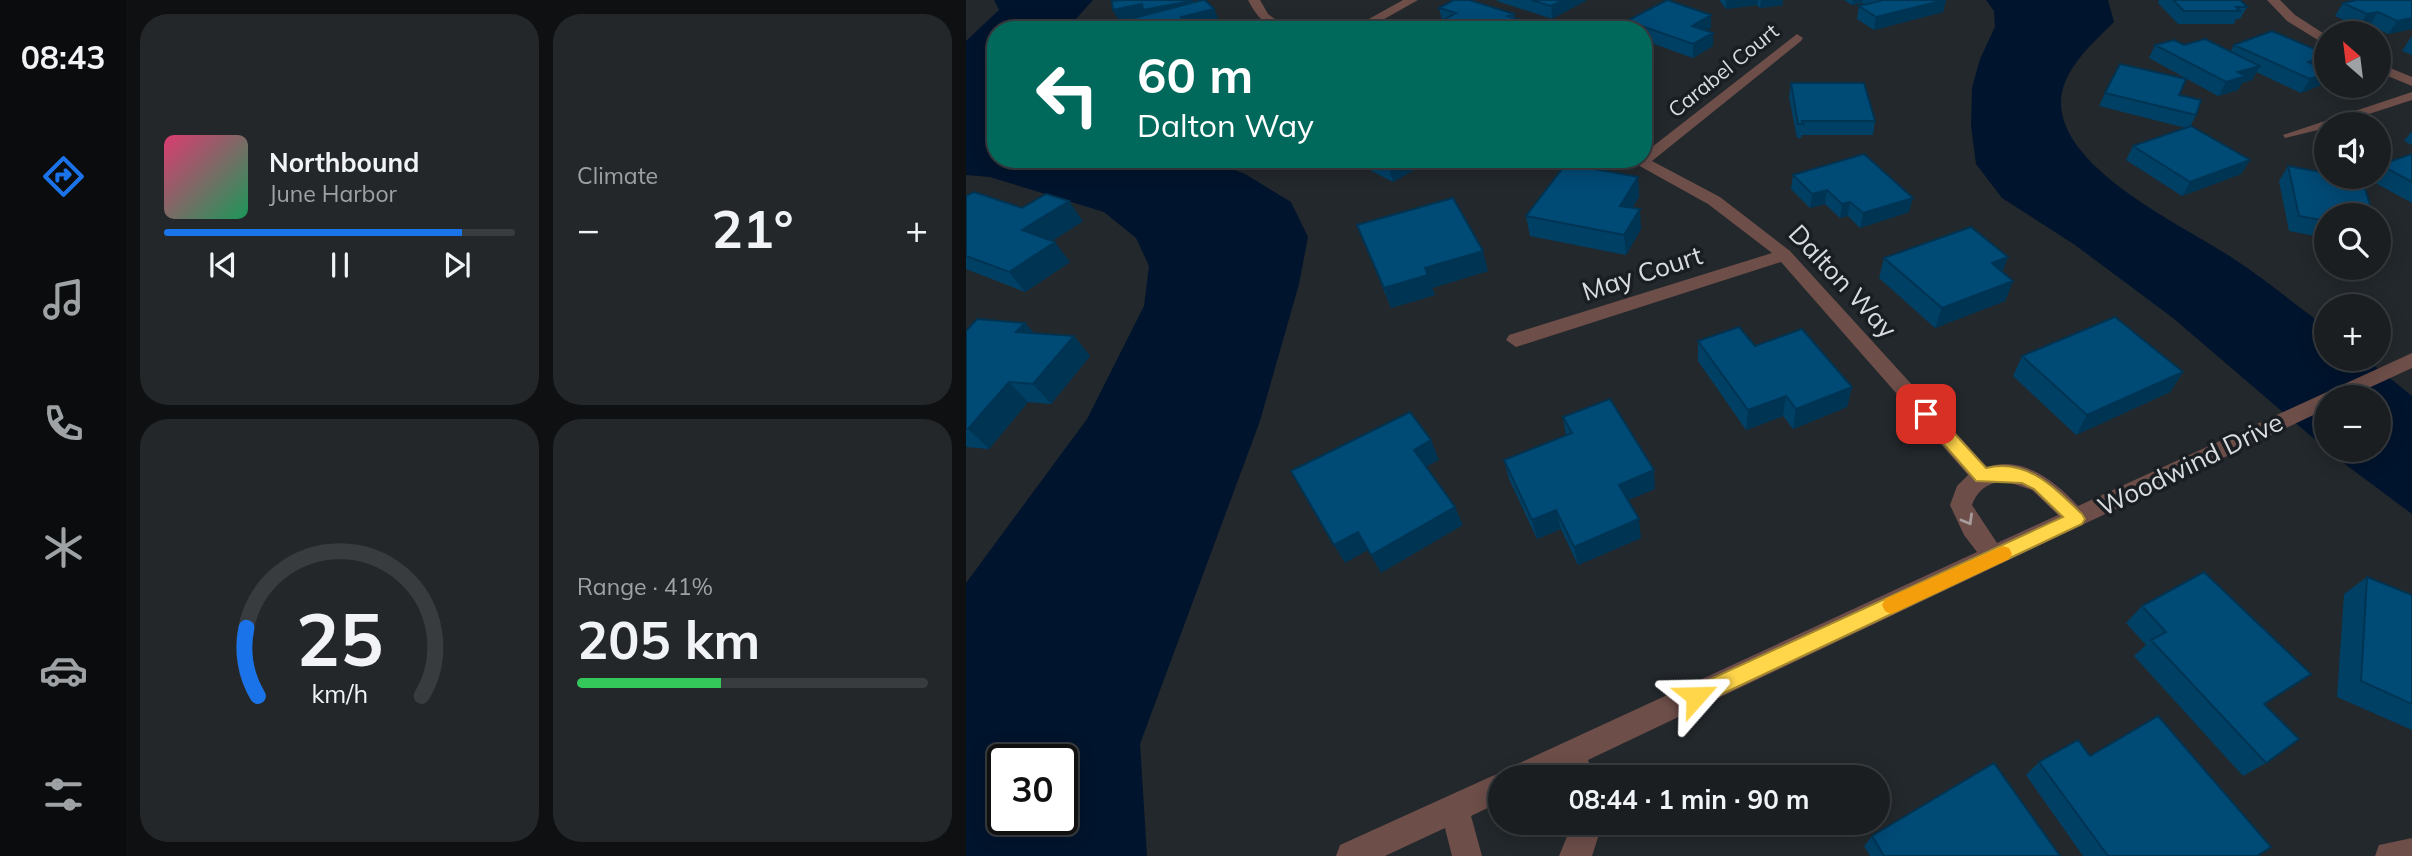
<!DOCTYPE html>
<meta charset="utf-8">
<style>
body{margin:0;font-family:Mulish,sans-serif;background:#23272a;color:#f1f3f6;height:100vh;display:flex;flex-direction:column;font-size:26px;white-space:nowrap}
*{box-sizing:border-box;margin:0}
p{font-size:23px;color:#9fa2a5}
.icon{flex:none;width:38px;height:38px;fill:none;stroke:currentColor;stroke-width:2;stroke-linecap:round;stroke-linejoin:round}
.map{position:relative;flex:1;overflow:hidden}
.drawer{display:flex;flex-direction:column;gap:14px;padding:14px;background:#0e1012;width:840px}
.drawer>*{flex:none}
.guide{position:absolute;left:21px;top:21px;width:665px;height:147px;border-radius:28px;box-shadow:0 4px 18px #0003,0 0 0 2px #383c3f;background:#00695c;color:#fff;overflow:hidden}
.needle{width:46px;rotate:332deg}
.controls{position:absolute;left:1348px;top:21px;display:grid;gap:14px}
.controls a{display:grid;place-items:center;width:77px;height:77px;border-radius:50%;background:#1a1e21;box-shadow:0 4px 18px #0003,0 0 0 2px #383c3f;font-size:35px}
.speed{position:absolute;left:21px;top:744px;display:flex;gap:14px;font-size:35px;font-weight:700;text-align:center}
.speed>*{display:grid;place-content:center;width:91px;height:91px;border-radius:50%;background:#1a1e21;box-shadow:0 4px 18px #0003,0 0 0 2px #383c3f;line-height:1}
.speed .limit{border:4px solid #111;border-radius:10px;background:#fff;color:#111}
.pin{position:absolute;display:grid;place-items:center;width:60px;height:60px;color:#fff;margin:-30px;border-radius:14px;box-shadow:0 4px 10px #0006}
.me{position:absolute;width:77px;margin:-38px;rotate:65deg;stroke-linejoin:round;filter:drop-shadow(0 0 5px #0008)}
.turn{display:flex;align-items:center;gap:24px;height:147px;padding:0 35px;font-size:32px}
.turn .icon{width:91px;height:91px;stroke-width:2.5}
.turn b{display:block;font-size:49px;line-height:60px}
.big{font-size:52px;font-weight:700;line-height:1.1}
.drawer .tile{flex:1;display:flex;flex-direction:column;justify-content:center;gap:10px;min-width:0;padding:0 24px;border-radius:28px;background:#23272a}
.drawer .dial{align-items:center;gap:0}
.dial svg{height:182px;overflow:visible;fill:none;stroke:#383c3f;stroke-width:7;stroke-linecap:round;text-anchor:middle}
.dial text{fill:#f1f3f6;stroke:none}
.song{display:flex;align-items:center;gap:21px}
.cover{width:84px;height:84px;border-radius:10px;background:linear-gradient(135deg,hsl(340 70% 55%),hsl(150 70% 35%))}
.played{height:7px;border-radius:4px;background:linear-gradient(90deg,#1a73e8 85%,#383c3f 85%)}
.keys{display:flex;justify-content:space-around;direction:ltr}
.heat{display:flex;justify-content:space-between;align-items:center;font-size:38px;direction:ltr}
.charge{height:10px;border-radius:5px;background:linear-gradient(90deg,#34c759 41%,#383c3f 0)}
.drawer .tiles{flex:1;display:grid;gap:14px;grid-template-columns:repeat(2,1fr)}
.trip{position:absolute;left:522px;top:765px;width:402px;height:70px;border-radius:35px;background:#1a1e21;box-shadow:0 4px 18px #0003,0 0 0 2px #383c3f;font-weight:700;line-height:70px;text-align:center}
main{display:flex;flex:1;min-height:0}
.tabs{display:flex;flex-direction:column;width:126px;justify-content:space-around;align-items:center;background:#0a0c0d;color:#9fa2a5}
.tabs .icon{width:49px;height:49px}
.tabs .selected{color:#1a73e8}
.tabs b{font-size:32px;color:#f1f3f6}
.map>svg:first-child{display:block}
</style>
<main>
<nav class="tabs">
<b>08:43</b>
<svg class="icon selected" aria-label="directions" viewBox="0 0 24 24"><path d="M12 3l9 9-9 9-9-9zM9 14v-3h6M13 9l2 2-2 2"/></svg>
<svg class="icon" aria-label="music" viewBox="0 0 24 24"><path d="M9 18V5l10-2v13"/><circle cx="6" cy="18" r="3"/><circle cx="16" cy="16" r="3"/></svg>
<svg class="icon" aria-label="phone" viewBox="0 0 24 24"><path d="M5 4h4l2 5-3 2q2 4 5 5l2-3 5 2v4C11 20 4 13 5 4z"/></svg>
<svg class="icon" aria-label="climate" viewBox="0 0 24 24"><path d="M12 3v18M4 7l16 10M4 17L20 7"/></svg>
<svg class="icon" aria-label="car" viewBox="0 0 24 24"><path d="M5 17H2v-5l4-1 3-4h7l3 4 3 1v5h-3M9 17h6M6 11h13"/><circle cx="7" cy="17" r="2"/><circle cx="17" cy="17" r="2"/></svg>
<svg class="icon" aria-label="filters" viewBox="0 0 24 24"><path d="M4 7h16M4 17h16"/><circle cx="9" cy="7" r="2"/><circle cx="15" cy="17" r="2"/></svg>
</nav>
<section class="drawer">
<div class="tiles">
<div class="tile">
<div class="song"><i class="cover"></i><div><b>Northbound</b><p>June Harbor</p></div></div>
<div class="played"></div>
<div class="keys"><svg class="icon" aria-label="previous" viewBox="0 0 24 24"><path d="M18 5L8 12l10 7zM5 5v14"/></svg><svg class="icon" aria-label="pause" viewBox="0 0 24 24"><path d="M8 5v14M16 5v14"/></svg><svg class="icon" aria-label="next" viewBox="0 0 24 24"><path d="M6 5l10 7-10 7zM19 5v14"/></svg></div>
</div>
<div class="tile"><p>Climate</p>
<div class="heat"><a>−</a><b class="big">21°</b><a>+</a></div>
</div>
<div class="tile dial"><svg viewBox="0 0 100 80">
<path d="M14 69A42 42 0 1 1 86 69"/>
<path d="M14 69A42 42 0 0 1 9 39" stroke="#1a73e8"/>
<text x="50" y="56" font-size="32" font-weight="700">25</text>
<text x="50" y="72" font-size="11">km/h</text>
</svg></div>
<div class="tile"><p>Range · 41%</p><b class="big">205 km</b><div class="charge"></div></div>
</div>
</section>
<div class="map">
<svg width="1446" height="856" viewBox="0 0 1446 856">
<rect width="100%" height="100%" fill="#23282c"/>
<path fill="#00142d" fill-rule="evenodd" d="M28 0H127L100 30H30V159H240L279 174 325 202 342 237 333 284 294 421 174 744 181 856H0V583L121 419 178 306 183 266 170 238 138 212 24 177 0 175V41L33 10ZM37 760H96V819H37Z
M1020 0H1142L1148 22C1126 44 1094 71 1095 105 1098 171 1218 226 1265 257 1298 278 1328 304 1360 327V359H1400L1446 396V514L1360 450H1412V397H1360V449L1207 318 1109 245 1036 198 1010 164 1005 126 1006 88 1014 59 1029 27 1028 11Z"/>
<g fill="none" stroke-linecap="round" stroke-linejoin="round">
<path fill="#6d4e49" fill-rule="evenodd" d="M282 0H294L302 14 324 30C302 30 292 19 282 0Z
M437 0H452L399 30H383Z
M1301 0H1314L1329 15 1360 35V45L1321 21Z
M831 34 837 38 835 41 686 161 754 197 824 251 1021 467C1057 455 1089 481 1112 506L1446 353V368L1383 397H1360V409L622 760 628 777H600L598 772 586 777H534V802L505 816 516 856H486L479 828 419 856H370L374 845 524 777 534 773 541 776 545 767 1011 552 998 535 984 505 991 486 1002 475 815 262 550 347 540 340 543 335 806 253 742 204 661 159H677V154ZM1039 481 1066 490 1092 515 1031 543 1006 505C1012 489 1022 483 1039 481Z
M1412 63 1446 77V86L1412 72Z
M1446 92V100L1372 124H1360V128L1319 138 1317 135Z
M607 822H637L626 856H593Z
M1446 838V856H1409L1413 845Z"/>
</g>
<path fill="#004065" d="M531 0H621L586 19 531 1Z
M753 0H817V5L794 8 791 5 760 9Z
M878 0H980L977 12 908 30 891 19 893 6 898 4 896 3 886 5Z
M1193 0H1274L1281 7 1274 19H1270L1268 24H1212L1192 3Z
M1446 0V29L1422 34 1404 25 1393 27 1369 16 1377 3Z
M473 8 548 14V18L561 30H471L470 24 476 20Z
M661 21 745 28 740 30 747 46 727 58 677 40V30H662Z
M1445 37H1446V55L1436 51Z
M1189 45H1218L1264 52 1268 45 1360 57 1354 67 1355 85 1335 93 1290 72 1286 80 1276 83 1272 90 1252 96 1183 58Z
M825 83 909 121 907 135H836L835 138H831L823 97Z
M1139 93 1213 95 1230 115 1224 127 1284 160 1275 174 1216 196 1160 160 1167 146 1220 128 1133 106Z
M1446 131V145L1438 141Z
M1446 154V203L1404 180 1406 177H1412V168L1414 165Z
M359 159H467L427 182 386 161 375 168Z
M1322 166 1360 215V238L1323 231 1313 181Z
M827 175 943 212 894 228 882 216 874 218 859 204 844 208 825 189Z
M672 177 673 197 666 208 675 229 660 255 564 236 560 216Z
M0 196 117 221 86 241 104 262 59 292 0 269Z
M391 225 522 271 466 288 469 295 425 308Z
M1042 257 1036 272 1047 281 1039 301 969 328 913 278 918 258Z
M59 323 68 333 108 336 124 356 85 404 62 402 23 449 0 447V331Z
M732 341 789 346 886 387 881 407 827 429 817 416 780 430 732 361Z
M1056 356 1217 372 1204 392 1110 435 1047 376Z
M597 417 689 489 662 500 675 538 612 565 595 529 571 539 543 479 538 460 600 436Z
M1401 577 1446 595V730L1371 697 1378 594Z
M1176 606 1345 674 1299 704 1300 763 1277 776 1168 656 1180 645 1160 623Z
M1124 756 1291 856H1117L1060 775 1073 762Z
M906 836 1094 856H904L898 846Z"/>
<path fill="#003453" d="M227 0 231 13 248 9 256 27 245 30H221L153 22 147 10 176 4Z
M597 0H621L586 19 585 6Z
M760 0H792L791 5 760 9Z
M795 0H817V5L794 8Z
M887 0H897L896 3 886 5Z
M980 0 977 12 908 30 910 17Z
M1412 12 1404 25 1393 27 1401 14Z
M745 15V28L726 39V26Z
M1446 18V29L1422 34 1431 21Z
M560 22 561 30H545Z
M747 33V46L727 58V44Z
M1360 55V57L1353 68 1334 76 1342 62Z
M679 64 680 77 677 79V65Z
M1294 66 1286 80 1276 83 1272 90 1252 96 1260 82 1272 72Z
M1360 73V77L1355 85 1335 93 1344 79Z
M680 87V101L677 103V89Z
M372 159H386V161L375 168Z
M426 159H467L427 182 421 162Z
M1284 160 1275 174 1216 196 1224 182Z
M672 177 673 197 655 226 654 206Z
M861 190 859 204 844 208 846 194Z
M947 198 943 212 894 228 897 213Z
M103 201 117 221 72 250 56 230Z
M884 202 882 216 874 218 876 204Z
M674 209 675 229 660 255 658 235Z
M89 242 104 262 59 292 43 272Z
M517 251 522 271 466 288 469 295 425 308 418 288 459 268Z
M1042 257 1034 277 1026 263Z
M1047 281 1039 301 969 328 976 308Z
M59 323 76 343 50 332Z
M108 336 124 356 85 404 67 384Z
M1217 372 1204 392 1110 435 1121 415Z
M43 382 62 402 23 449 2 429Z
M886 387 881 407 827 429 830 409Z
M820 396 817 416 780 430 782 410Z
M465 440 473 460 456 469 448 450Z
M688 470 689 489 655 503 653 485Z
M489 507 497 525 415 573 405 555Z
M590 510 595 529 571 539 566 520Z
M673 519 675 538 612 565 608 547Z
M392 532 402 550 379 563 368 545Z"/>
<path fill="#004a76" stroke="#003453" stroke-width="2" d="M155 0H225V1L177 10 176 4 147 10 146 1Z
M237 0H239L248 9 215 17 226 30H121Z
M488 0H503L548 14 542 16 560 22 545 30H537L526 26 520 30H489L470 24 490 13 473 8Z
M565 0H597L585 6Z
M701 0 745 15 726 26 747 33 727 44 661 21Z
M913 0H979L910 17 893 6 914 1Z
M1207 0H1274L1281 7H1270L1274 11H1218Z
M1391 0H1446V18L1431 21 1412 12 1401 14 1377 3Z
M1306 31 1360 54V55L1342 62 1360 70V73L1344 79 1268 45Z
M1239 39 1294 66 1272 72 1280 76 1260 82 1189 45 1208 40 1218 45Z
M1154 64 1220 79 1213 95 1235 100 1230 115 1139 93Z
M825 83H898L909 121H836L837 124H832Z
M1225 126 1284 160 1224 182 1167 146Z
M898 154 947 198 897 213 884 202 876 204 861 190 846 194 827 175Z
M1446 154V182L1414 165Z
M414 159H426L421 162Z
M600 164 672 177 654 206 674 209 658 235 560 216Z
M1322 166 1360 173V177H1383L1396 179 1407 215H1360V221L1333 216Z
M8 192 56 208 80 194 103 201 56 230 89 242 43 272 0 256V196Z
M487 198 517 251 459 268 462 275 418 288 391 225Z
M1005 227 1042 257 1026 263 1047 281 976 308 918 258Z
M1149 317 1217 372 1121 415 1056 356Z
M11 319 59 323 50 332 108 336 67 384 43 382 2 429H0V331Z
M773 327 789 346 836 329 886 387 830 409 820 396 782 410 732 341Z
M644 399 688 470 653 485 673 519 608 547 590 510 566 520 538 460 606 433 597 417Z
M444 412 465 440 448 450 489 507 405 555 392 532 368 545 325 471Z
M1238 572 1345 674 1298 704 1333 739 1300 763 1185 640 1200 632 1176 606Z
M1401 577 1446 595V704L1395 681Z
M1192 716 1305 847 1291 856H1142L1073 762 1112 740 1124 756Z
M1028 763 1094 856H918L906 836Z"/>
<defs><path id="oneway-chevron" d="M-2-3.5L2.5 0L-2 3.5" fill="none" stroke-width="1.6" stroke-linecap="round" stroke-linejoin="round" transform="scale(1.75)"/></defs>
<use stroke="#a89c9c" href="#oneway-chevron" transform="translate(1002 520) rotate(60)"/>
<path fill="#ffd54a" stroke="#a68a30" stroke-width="2" d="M960 408 966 409 1020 468C1061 458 1089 488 1116 514L1119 519 1116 524 737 703 730 706 723 703 720 696 723 689 1097 517 1068 489 1056 483 1010 481 955 418V409Z"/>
<path fill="#f59e0b" d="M1037 546 1043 548 1046 554 1043 559 932 611 925 614 919 611 916 605 919 599Z"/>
<g text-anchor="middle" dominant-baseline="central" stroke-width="7" stroke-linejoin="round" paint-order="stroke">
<g font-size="21" fill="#d9dcdf" stroke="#191e23">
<text transform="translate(757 70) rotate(-39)">Carabel Court</text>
</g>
<g font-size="26" fill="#d9dcdf" stroke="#191e23">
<text transform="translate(676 273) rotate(-18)">May Court</text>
<text transform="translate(877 281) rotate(47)">Dalton Way</text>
<text transform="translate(1224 464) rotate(-26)">Woodwind Drive</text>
</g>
</g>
</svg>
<div class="controls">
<a><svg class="needle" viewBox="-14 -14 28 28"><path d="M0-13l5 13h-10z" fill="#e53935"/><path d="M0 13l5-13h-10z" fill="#9fa2a5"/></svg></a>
<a><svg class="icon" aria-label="sound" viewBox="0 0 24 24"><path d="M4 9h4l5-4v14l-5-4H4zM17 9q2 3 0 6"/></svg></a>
<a><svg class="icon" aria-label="search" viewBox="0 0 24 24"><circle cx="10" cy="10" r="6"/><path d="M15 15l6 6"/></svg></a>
<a>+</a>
<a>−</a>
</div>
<div class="speed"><div class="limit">30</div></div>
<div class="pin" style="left:960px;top:414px;background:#d93025"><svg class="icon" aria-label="arrive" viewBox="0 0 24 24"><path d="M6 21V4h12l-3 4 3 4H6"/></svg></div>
<svg class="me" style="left:730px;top:696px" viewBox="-20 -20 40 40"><path d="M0-17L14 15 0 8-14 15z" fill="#ffd54a" stroke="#fff" stroke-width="4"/></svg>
<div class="trip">08:44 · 1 min · 90 m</div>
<div class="guide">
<div class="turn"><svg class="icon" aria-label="left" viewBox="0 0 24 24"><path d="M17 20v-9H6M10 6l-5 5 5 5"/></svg><div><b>60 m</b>Dalton Way</div></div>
</div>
</div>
</main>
